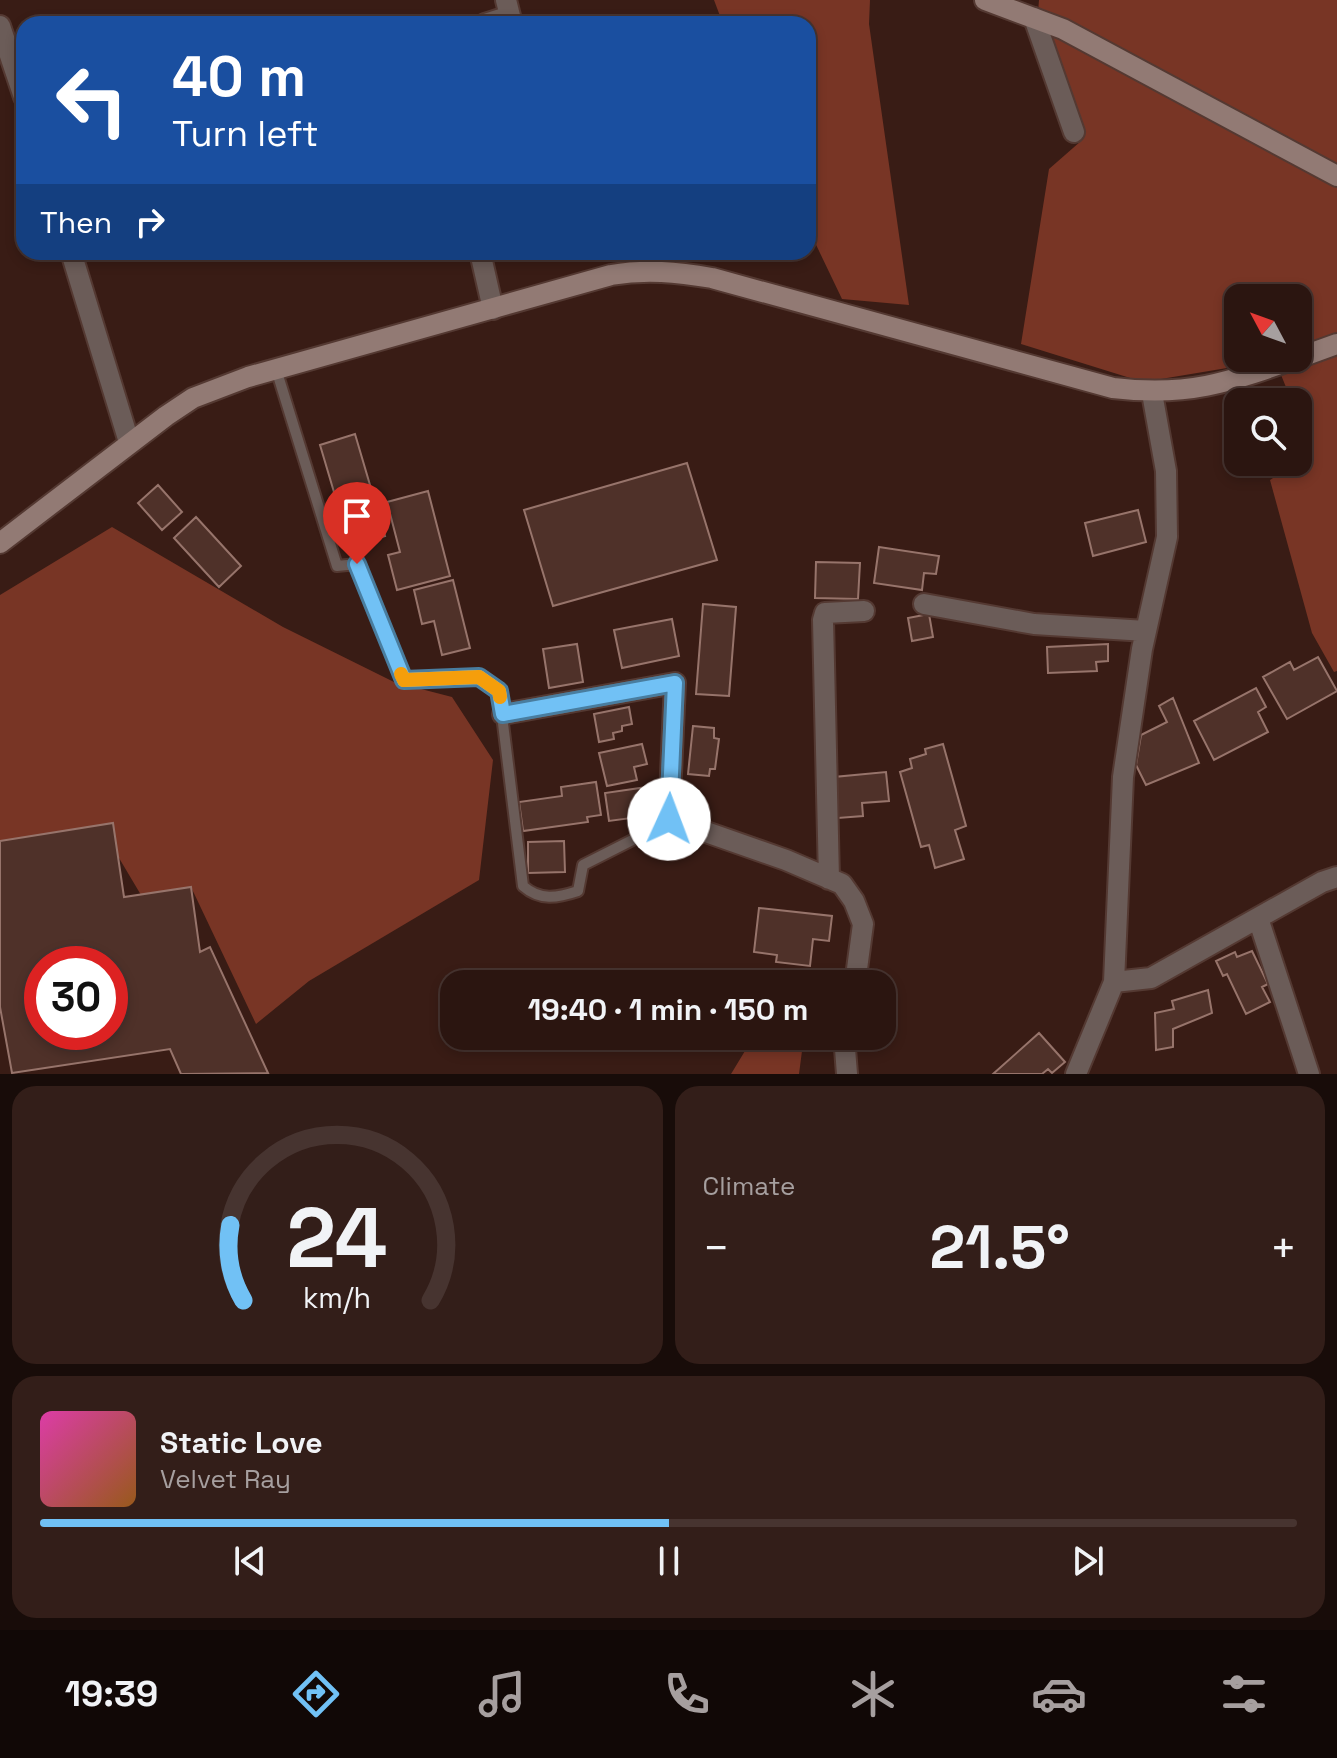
<!DOCTYPE html>
<meta charset="utf-8">
<style>
body{margin:0;font-family:"Space Grotesk",sans-serif;background:#331e19;color:#f1f3f6;height:100vh;display:flex;flex-direction:column;font-size:30px;white-space:nowrap}
*{box-sizing:border-box;margin:0}
p{font-size:26px;color:#a69f9f}
.icon{flex:none;width:44px;height:44px;fill:none;stroke:currentColor;stroke-width:2;stroke-linecap:round;stroke-linejoin:round}
.map{position:relative;height:1074px;overflow:hidden}
.details{display:flex;flex-direction:column;gap:12px;padding:12px;background:#180c09;flex:1}
.details>*{flex:none}
.hud{position:absolute;left:16px;top:16px;width:800px;height:244px;border-radius:24px;box-shadow:0 4px 12px #0003,0 0 0 2px #473430;background:#1a4fa0;color:#fff;overflow:hidden}
.needle{width:52px;rotate:311deg}
.controls{position:absolute;left:1224px;top:284px;display:grid;gap:16px}
.controls a{display:grid;place-items:center;width:88px;height:88px;border-radius:16px;background:#2b1510;box-shadow:0 4px 12px #0003,0 0 0 2px #473430;font-size:40px}
.speed{position:absolute;left:24px;top:946px;display:flex;gap:16px;font-size:40px;font-weight:700;text-align:center}
.speed>*{display:grid;place-content:center;width:104px;height:104px;border-radius:50%;background:#2b1510;box-shadow:0 4px 12px #0003,0 0 0 2px #473430;line-height:1}
.speed .limit{border:12px solid #d22;background:#fff;color:#111}
.pin{position:absolute;display:grid;place-items:center;width:68px;height:68px;color:#fff;margin:-82px -34px;border-radius:50% 50% 50% 0;rotate:-45deg;box-shadow:0 0 8px #0007}
.pin .icon{rotate:45deg}
.me{position:absolute;width:88px;margin:-44px;rotate:2deg;stroke-linejoin:round;filter:drop-shadow(0 0 6px #0008)}
.turn{display:flex;align-items:center;gap:28px;height:168px;padding:0 24px;font-size:36px}
.turn .icon{width:104px;height:104px;stroke-width:2.5}
.turn b{display:block;font-size:56px;line-height:68px}
.then{display:flex;align-items:center;height:76px;padding:0 24px;background:#0003;gap:16px;font-size:30px}
.big{font-size:60px;font-weight:800;line-height:1.1}
.details .card{flex:1;display:flex;flex-direction:column;justify-content:center;gap:12px;min-width:0;padding:0 28px;border-radius:24px;background:#331e19}
.details .dial{align-items:center;gap:0}
.dial svg{height:208px;overflow:visible;fill:none;stroke:#473430;stroke-width:7;stroke-linecap:round;text-anchor:middle}
.dial text{fill:#f1f3f6;stroke:none}
.song{display:flex;align-items:center;gap:24px}
.cover{width:96px;height:96px;border-radius:12px;background:linear-gradient(135deg,hsl(320 70% 55%),hsl(30 70% 35%))}
.played{height:8px;border-radius:4px;background:linear-gradient(90deg,#71c1f5 50%,#473430 50%)}
.keys{display:flex;justify-content:space-around;direction:ltr}
.heat{display:flex;justify-content:space-between;align-items:center;font-size:44px;direction:ltr}
.details .tiles{flex:1;display:grid;gap:12px;grid-template-columns:1fr 1fr}
.card:last-child{grid-column:span 2}
.trip{position:absolute;left:440px;top:970px;width:456px;height:80px;border-radius:24px;background:#2b1510;box-shadow:0 4px 12px #0003,0 0 0 2px #473430;font-weight:800;line-height:80px;text-align:center}
.menu{display:flex;height:128px;justify-content:space-around;align-items:center;background:#110806;color:#a69f9f}
.menu .icon{width:56px;height:56px}
.menu .active{color:#71c1f5}
.menu b{font-size:36px;color:#f1f3f6}
.map>svg:first-child{display:block}
</style>
<div class="map">
<svg width="1337" height="1074" viewBox="0 0 1337 1074">
<rect width="100%" height="100%" fill="#391c15"/>
<path fill="#783525" fill-rule="evenodd" d="M714 0H870L869 24 909 305 842 299 808 228V24H723Z
M1039 0H1337V671L1334 672 1312 633 1270 480 1312 452 1298 416V402H1292L1275 360 1143 382 1021 344 1049 169 1081 141 1038 12ZM1238 298H1298V358H1238Z
M112 527 283 627 394 682 452 697 493 760 479 880 309 981 256 1024 191 887 141 895 100 826 0 843V595Z
M754 1036H801L802 1051 799 1074H731Z"/>
<path fill="#4f3129" stroke="#97746b" stroke-width="2" fill-rule="evenodd" d="M355 434 385 536 350 546 320 445Z
M687 463 717 560 553 606 524 510Z
M158 485 182 512 162 530 138 503Z
M428 491 450 576 397 590 388 555 400 552 387 502Z
M1138 510 1146 542 1093 556 1085 523Z
M196 517 241 566 219 587 174 538Z
M879 547 939 556 936 574 924 573 922 590 874 583Z
M816 562 860 563 858 599 815 598Z
M453 580 470 648 442 655 434 621 422 624 414 590Z
M703 604 736 607 729 696 696 694Z
M929 614 933 637 912 641 908 618Z
M672 619 679 656 622 668 614 630Z
M577 644 583 682 549 688 543 649Z
M1108 644V661L1096 662 1097 671 1048 673 1047 647Z
M1318 657 1337 691 1287 719 1263 677 1290 662 1294 670Z
M1256 688 1266 707 1258 712 1268 732 1214 760 1194 721Z
M1173 698 1199 763 1146 785 1136 765 1141 735 1167 722 1159 706Z
M629 707 632 724 622 726V731L613 733 614 739 599 742 594 714Z
M693 726 714 728V738L719 739 715 769H710L709 776 688 774Z
M642 744 647 764 634 767 637 780 607 786 599 753Z
M943 744 966 826 955 830 964 859 935 868 929 845 921 847 900 772 912 768 910 759 926 754 925 749Z
M886 772 889 801 862 803 863 816 838 818 834 777Z
M596 782 601 815 587 817 588 822 523 831 519 802 562 796 561 787Z
M654 786 656 805 637 808 639 817 609 821 605 793Z
M113 823 124 897 191 887 200 952 210 947 268 1073 181 1074 170 1049 12 1073 0 1007V841ZM42 964H110V1032H42Z
M564 841 565 872 528 873V842Z
M759 908 832 916 829 941 813 939 810 966 776 962 777 955 754 952Z
M1252 951 1268 984 1262 987 1270 1002 1246 1014 1227 974 1223 976 1216 961 1235 952 1237 957Z
M1208 990 1212 1013 1173 1029V1047L1156 1050 1155 1013 1174 1009 1172 1001Z
M1039 1033 1065 1062 1052 1073 1048 1069 1042 1074H993Z"/>
<g fill="none" stroke-linecap="round" stroke-linejoin="round">
<defs>
<path id="lane" d="M276 369 337 566 357 564 404 680 479 677 499 691 523 886C540 901 557 898 578 891L583 865 672 820"/>
<path id="street" d="M1034 18 1074 132
M485 24 510 16 506 0
M0 26 24 97
M71 252 129 442
M480 252 493 309
M924 604 1034 624 1146 631
M503 714 675 683 669 819 786 860 842 884 854 901 863 924 855 984
M829 879 823 620 825 613 864 611
M1258 918 1309 1074
M1114 982 1123 777 1142 649 1167 537 1166 471 1152 393
M844 1036 847 1074
M1076 1074 1114 982 1151 978 1322 882 1337 877"/>
<path id="secondary" d="M985 0 1063 29 1337 176
M1298 358 1337 344
M0 543 166 416 193 398 248 377 611 275C646 269 677 272 712 278L1113 388C1188 397 1227 383 1297 358"/>
</defs>
<use href="#lane" stroke="#543932" stroke-width="14"/>
<use href="#street" stroke="#543932" stroke-width="24"/>
<use href="#secondary" stroke="#543932" stroke-width="24"/>
<use href="#lane" stroke="#6b5c58" stroke-width="10"/>
<use href="#street" stroke="#6b5c58" stroke-width="20"/>
<use href="#secondary" stroke="#927a74" stroke-width="20"/>
</g>
<g fill="none" stroke-linecap="round" stroke-linejoin="round">
<defs>
<path id="route" d="M357 564 404 680 479 677 499 691 503 714 675 683 669 819"/>
</defs>
<use href="#route" stroke="#497d9f" stroke-width="20"/>
<use href="#route" stroke="#71c1f5" stroke-width="14"/>
<path stroke="#f59e0b" stroke-width="14" d="M401 674 404 680 479 677 499 691 500 697"/>
</g>
</svg>
<div class="controls">
<a><svg class="needle" viewBox="-14 -14 28 28"><path d="M0-13l5 13h-10z" fill="#e53935"/><path d="M0 13l5-13h-10z" fill="#a69f9f"/></svg></a>
<a><svg class="icon" aria-label="search" viewBox="0 0 24 24"><circle cx="10" cy="10" r="6"/><path d="M15 15l6 6"/></svg></a>
</div>
<div class="speed"><div class="limit">30</div></div>
<div class="pin" style="left:357px;top:564px;background:#d93025"><svg class="icon" aria-label="arrive" viewBox="0 0 24 24"><path d="M6 21V4h12l-3 4 3 4H6"/></svg></div>
<svg class="me" style="left:669px;top:819px" viewBox="-20 -20 40 40"><circle r="19" fill="#fff"/><path d="M0-13L10 11 0 6-10 11z" fill="#71c1f5"/></svg>
<div class="trip">19:40 · 1 min · 150 m</div>
<div class="hud">
<div class="turn"><svg class="icon" aria-label="left" viewBox="0 0 24 24"><path d="M17 20v-9H6M10 6l-5 5 5 5"/></svg><div><b>40 m</b>Turn left</div></div>
<div class="then">Then<svg class="icon" aria-label="right" viewBox="0 0 24 24"><path d="M7 20v-9h11M14 6l5 5-5 5"/></svg></div>
</div>
</div>
<section class="details">
<div class="tiles">
<div class="card dial"><svg viewBox="0 0 100 80">
<path d="M14 69A42 42 0 1 1 86 69"/>
<path d="M14 69A42 42 0 0 1 9 40" stroke="#71c1f5"/>
<text x="50" y="56" font-size="32" font-weight="700">24</text>
<text x="50" y="72" font-size="11">km/h</text>
</svg></div>
<div class="card"><p>Climate</p>
<div class="heat"><a>−</a><b class="big">21.5°</b><a>+</a></div>
</div>
<div class="card">
<div class="song"><i class="cover"></i><div><b>Static Love</b><p>Velvet Ray</p></div></div>
<div class="played"></div>
<div class="keys"><svg class="icon" aria-label="previous" viewBox="0 0 24 24"><path d="M18 5L8 12l10 7zM5 5v14"/></svg><svg class="icon" aria-label="pause" viewBox="0 0 24 24"><path d="M8 5v14M16 5v14"/></svg><svg class="icon" aria-label="next" viewBox="0 0 24 24"><path d="M6 5l10 7-10 7zM19 5v14"/></svg></div>
</div>
</div>
</section>
<nav class="menu">
<b>19:39</b>
<svg class="icon active" aria-label="directions" viewBox="0 0 24 24"><path d="M12 3l9 9-9 9-9-9zM9 14v-3h6M13 9l2 2-2 2"/></svg>
<svg class="icon" aria-label="music" viewBox="0 0 24 24"><path d="M9 18V5l10-2v13"/><circle cx="6" cy="18" r="3"/><circle cx="16" cy="16" r="3"/></svg>
<svg class="icon" aria-label="phone" viewBox="0 0 24 24"><path d="M5 4h4l2 5-3 2q2 4 5 5l2-3 5 2v4C11 20 4 13 5 4z"/></svg>
<svg class="icon" aria-label="climate" viewBox="0 0 24 24"><path d="M12 3v18M4 7l16 10M4 17L20 7"/></svg>
<svg class="icon" aria-label="car" viewBox="0 0 24 24"><path d="M5 17H2v-5l4-1 3-4h7l3 4 3 1v5h-3M9 17h6M6 11h13"/><circle cx="7" cy="17" r="2"/><circle cx="17" cy="17" r="2"/></svg>
<svg class="icon" aria-label="filters" viewBox="0 0 24 24"><path d="M4 7h16M4 17h16"/><circle cx="9" cy="7" r="2"/><circle cx="15" cy="17" r="2"/></svg>
</nav>
